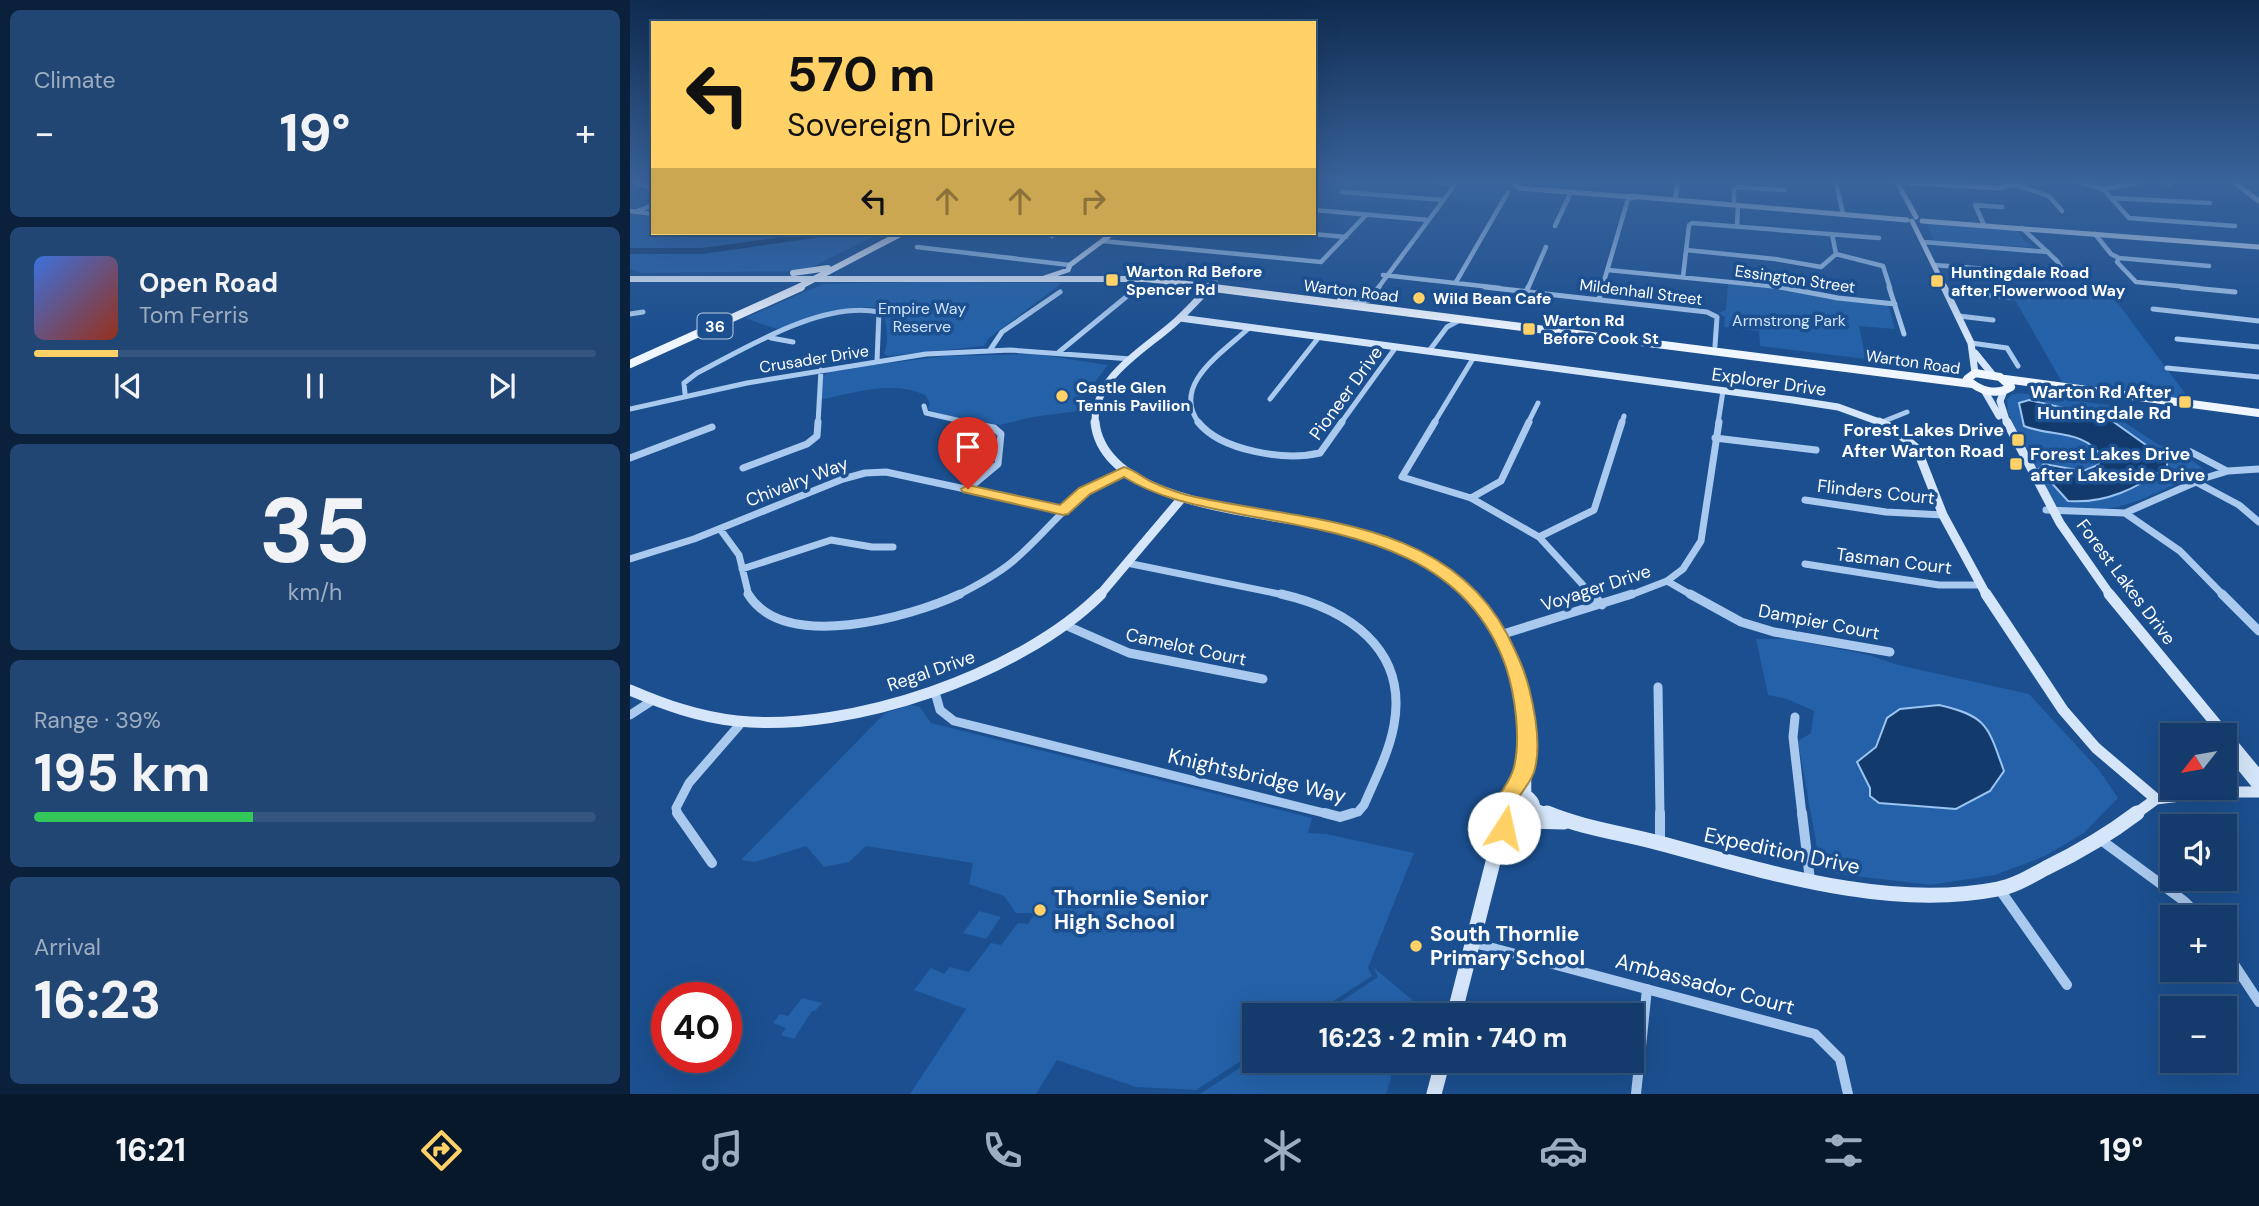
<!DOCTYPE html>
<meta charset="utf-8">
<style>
body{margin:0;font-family:"DM Sans",sans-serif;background:#214673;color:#f1f3f6;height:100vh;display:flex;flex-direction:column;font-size:26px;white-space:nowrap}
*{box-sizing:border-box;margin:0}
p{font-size:23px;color:#9dadc1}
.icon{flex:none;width:38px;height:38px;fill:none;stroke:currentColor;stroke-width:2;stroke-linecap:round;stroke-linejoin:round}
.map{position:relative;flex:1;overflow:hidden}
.panel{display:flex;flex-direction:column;gap:10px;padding:10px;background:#0b203b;width:630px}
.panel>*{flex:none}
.top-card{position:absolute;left:21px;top:21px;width:665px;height:214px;border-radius:0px;box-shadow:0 7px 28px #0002,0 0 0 2px #33557e;background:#ffd166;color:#111;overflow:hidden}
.needle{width:46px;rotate:239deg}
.tools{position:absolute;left:1530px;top:723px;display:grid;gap:14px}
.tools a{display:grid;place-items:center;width:77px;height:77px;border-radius:0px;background:#143b6b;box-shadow:0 7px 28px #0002,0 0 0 2px #33557e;font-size:35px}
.speed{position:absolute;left:21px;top:982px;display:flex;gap:14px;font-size:35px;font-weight:700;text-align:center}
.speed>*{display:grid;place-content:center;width:91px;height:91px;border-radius:50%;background:#143b6b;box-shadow:0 7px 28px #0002,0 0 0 2px #33557e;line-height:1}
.speed .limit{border:10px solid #d22;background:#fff;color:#111}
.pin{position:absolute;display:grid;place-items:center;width:60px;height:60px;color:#fff;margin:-72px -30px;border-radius:50% 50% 50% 0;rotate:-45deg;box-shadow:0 0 7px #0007}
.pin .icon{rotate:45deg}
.me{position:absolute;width:77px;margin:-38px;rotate:10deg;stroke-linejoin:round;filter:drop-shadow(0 0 5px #0008)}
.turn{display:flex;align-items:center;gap:24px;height:147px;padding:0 21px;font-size:32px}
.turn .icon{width:91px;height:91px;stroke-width:2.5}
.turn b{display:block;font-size:49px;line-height:60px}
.lanes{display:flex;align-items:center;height:66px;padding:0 21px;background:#0003;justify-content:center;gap:35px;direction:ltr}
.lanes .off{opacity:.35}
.big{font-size:52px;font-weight:800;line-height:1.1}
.panel .widget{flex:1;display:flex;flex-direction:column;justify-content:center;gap:10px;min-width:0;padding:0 24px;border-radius:10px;background:#214673}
.panel .dial{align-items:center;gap:0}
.dial b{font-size:91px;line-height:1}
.song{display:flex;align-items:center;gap:21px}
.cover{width:84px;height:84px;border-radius:10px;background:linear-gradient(135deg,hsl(220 70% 55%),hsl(10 70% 35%))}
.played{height:7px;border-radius:4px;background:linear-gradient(90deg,#ffd166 15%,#33557e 15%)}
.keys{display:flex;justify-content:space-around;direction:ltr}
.heat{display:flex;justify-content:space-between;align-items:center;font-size:38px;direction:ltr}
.charge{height:10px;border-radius:5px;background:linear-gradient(90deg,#34c759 39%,#33557e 0)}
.trip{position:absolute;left:612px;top:1003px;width:402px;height:70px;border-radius:0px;background:#143b6b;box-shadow:0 7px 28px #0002,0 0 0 2px #33557e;font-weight:800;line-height:70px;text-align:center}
.tab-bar{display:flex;height:112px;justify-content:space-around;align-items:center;background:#08182b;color:#9dadc1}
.tab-bar .icon{width:49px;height:49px}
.tab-bar .on{color:#ffd166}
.tab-bar b{font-size:32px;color:#f1f3f6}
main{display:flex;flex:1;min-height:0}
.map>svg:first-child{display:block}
</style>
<main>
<section class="panel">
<div class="widget"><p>Climate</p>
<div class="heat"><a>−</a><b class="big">19°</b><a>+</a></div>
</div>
<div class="widget">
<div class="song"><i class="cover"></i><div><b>Open Road</b><p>Tom Ferris</p></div></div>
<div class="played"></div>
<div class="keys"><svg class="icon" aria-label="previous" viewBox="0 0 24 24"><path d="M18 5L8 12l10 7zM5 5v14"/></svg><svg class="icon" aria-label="pause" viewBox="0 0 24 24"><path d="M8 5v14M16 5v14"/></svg><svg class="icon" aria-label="next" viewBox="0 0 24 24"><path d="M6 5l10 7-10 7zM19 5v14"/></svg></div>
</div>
<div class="widget dial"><b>35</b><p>km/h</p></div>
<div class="widget"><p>Range · 39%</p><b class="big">195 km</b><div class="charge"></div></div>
<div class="widget"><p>Arrival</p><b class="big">16:23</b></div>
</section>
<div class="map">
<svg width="1629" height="1094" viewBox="0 0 1629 1094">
<rect width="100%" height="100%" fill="#1b4f8f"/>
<path fill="#2461a8" d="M831 182H874V188L870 191 874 193 868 203 819 199Z
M0 214 23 217V233H261L246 235 174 271 13 273 0 269Z
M1303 222 1388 231 1395 242 1404 247 1304 241 1297 225Z
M298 282 432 283 359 338 354 346 258 356 254 354C259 341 257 324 253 311 227 295 181 329 152 329 141 329 126 321 115 318L193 284Z
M1098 284 1159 289 1258 305 1265 329 1229 326 1236 359 1130 346 1129 331 1094 327 1095 317 1089 313 1096 310Z
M1376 284 1481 294 1560 400 1433 384Z
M406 354 478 365 456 394 448 411 403 417 370 425 304 413 298 409 300 403 295 395C261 380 225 393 190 400 190 386 188 376 202 370L316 356Z
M1390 393 1478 405 1485 416 1529 445 1547 449 1576 471C1525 491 1485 522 1426 506L1378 413 1377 399 1382 394Z
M1126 639H1158L1239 655 1268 665 1399 694 1469 770 1488 798 1454 833 1415 856 1365 875 1300 885 1208 874 1190 865 1168 741 1181 733 1184 711 1157 699 1138 695Z
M280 705 290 707 301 723 682 818 678 833 696 834 784 853 738 968 742 976 682 1015H625V1052L566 1090 506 1087 427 1060 406 1094H280L336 1009 284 990 301 968 314 974 320 967 339 972 361 943 371 945 388 923 398 924 405 913H386L374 896 339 884 343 863 236 846 219 862 194 867 176 846 125 862 111 860 255 713Z
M349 911 371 917 356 939 333 933Z
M743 967 800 1015H690L748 977Z
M172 998 192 1003 185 1011H182L164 1039 151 1035 156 1028 143 1023 150 1014 158 1016Z
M625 1058V1060L775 1061 760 1068 761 1078 756 1094H570Z"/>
<path fill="#123a6d" stroke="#9cc4f0" stroke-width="2" d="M1399 400 1478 418 1537 460V467C1507 488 1476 504 1438 501L1409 469 1414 464 1453 471 1468 465 1472 457C1454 429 1421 437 1394 426L1389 403Z
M1309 705C1358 716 1358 727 1374 771L1360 791 1326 809 1249 803 1240 796V788L1227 762 1246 747 1257 718 1270 709Z"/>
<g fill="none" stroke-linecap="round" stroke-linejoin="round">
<path fill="#123a6d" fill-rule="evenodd" d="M180 233H203L198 236 72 254H0V248H72Z"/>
<path stroke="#a9c9ee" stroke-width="4.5" d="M4 182 23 188
M1206 182 1213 214
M1450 182 1473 189 1499 218 1605 226
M1532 182 1540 184
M1383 184 1419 196 1432 211
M1473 189 1511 182
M712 192 813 200
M1481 198 1580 203
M1104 205V189L1107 187 1155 190
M684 210 798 220
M0 211 23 214
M7 211 23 205
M1354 225 1345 205 1372 207
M925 226 941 192
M1107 226 1108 205
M672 233 716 237
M1465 234 1481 254 1489 258 1487 262 1506 282 1569 288
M422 236 426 233
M472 241 691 262 736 215
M1293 242 1418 252
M287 247 440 265
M1056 250 1145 259 1191 267 1206 254 1202 234
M1206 254 1253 266 1260 288
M1489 258 1579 266
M1304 265 1436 275 1427 261 1392 228
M978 270 1159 288
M753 275 870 288
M1053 277 1059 225 1062 223 1249 238
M826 282 878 192
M748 288 827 182
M898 288 916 247
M972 288 998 199 1006 197"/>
<path stroke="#a9c9ee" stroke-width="5" d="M855 287 1077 312 1087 317 1085 346
M1150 287 1208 298 1265 304
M1259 287 1274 334
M1552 287 1605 292
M897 290 898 287
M1317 291 1380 297
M969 299 973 287
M720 302 739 300 749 287
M1523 309 1629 321
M0 314 13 312
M1329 316 1363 320
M141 338 163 342
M1547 339 1629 347
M1341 343 1377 348 1388 366
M360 350 372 332 430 292
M799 351 817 327 830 320
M429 352 507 288
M1537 368 1629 377
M55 394 54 383 67 373C118 347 191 301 249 312L247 361
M640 399 689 337
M294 406 296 413 340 423
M0 409 117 383 296 354 380 350 501 359
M1252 422 1277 412
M188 423 191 370
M569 423C540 384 594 352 620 327
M711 423 766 347
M804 423 844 357
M898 423 908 403
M992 423 994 416
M1088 423 1093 391"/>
<path stroke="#a9c9ee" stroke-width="7" d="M331 422 364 428 371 434 368 464 338 489
M568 422C591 451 655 461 690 453L712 422
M805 422 772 477 841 498 909 537 963 596
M1085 438 1186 450
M1561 452 1597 471
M0 458 82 427
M113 468 177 444 187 436 188 422
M1566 482 1609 505 1629 522
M841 498 871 481 899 422
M1175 500 1256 512 1313 515
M1416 510 1495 513 1575 478 1598 471 1629 469
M1495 513 1550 551 1594 596
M90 529 109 555 119 596
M909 537 964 510 992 422
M0 559 64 539 213 479 235 473 256 472 433 510
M497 563 659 596
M1175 564 1309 585H1350
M112 569 201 540 242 547H263
M1037 581 1063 596
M326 596C346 586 365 576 382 562 424 527 439 493 494 472
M998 596 1037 581 1053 569 1071 541 1089 422"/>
<path stroke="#a9c9ee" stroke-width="9" d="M118 594C154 653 281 617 330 594
M651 594C717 609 778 648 764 725 759 753 745 779 734 805L728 812 717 815
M962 594 972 605
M1060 594 1111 622 1144 632 1260 652
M1592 594 1629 631
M435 625 499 653 633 679
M870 635 1002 594
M1028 687 1030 815
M305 692 310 710 324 721 702 815
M0 715 20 702
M1165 717 1163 737 1172 815
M48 815 46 808 59 783 112 722"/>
<path stroke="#a9c9ee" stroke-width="10" d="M47 813 82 863
M695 813 710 817 723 813
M1030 813V843
M1172 813 1180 880
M1471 840 1554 901 1570 917
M1370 890 1437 985
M844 943 1185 1034 1210 1059 1218 1094
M1594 949 1629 1002
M1006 1094 1017 989"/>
<path stroke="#d6e6fa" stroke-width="5" d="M811 182 826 183
M881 182 889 188 1002 197
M1267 182 1286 217
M1270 182 1368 188 1392 182
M1605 183 1629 201
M999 196 1277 220
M1045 200 1048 182
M1282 221 1315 288
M1292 221 1629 247
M414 278 438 270 440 265 483 233
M578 288 585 282"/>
<path stroke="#d6e6fa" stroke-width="7" d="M1314 287 1341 343 1345 373
M550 318 1163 400 1208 407 1252 423
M1345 353 1362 374
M1354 390 1369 416
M1374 391 1370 401 1377 423
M465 423C464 377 511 352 542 325 556 313 567 300 580 287"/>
<path stroke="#d6e6fa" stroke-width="9" d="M465 422C474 514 668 512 735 535 774 547 811 567 841 596
M1249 422 1264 429 1287 449 1313 515 1357 596
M1377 422 1430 523 1481 596
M469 596 552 498"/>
<path stroke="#d6e6fa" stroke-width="11" d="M839 594C880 632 896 688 897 742 897 760 895 778 896 796
M1356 594 1433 710 1466 748 1526 799
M1479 594 1629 776
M0 690C35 705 69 717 107 721 220 733 391 674 471 594
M1594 744 1629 787
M875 809a15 15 0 1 1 30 0a15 15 0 1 1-30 0Z
M906 809 921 815
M1504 815 1526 799 1583 792H1629"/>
<path stroke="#d6e6fa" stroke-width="15" d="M917 813C953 828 992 833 1029 843 1135 871 1257 911 1368 889 1385 886 1401 876 1416 868 1449 852 1478 835 1507 813
M898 821 934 822
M871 849 893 823
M824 1015 875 815
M804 1094 813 1060"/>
<path stroke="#f0f6ff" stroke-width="6" d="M163 273 198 268
M0 279H516L590 288
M167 288 272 233"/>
<path stroke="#f0f6ff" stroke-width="8" d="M576 287 1342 384
M711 298 736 295
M0 364 171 287
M1345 373 1370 377 1381 387C1366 396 1349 391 1337 379Z
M1375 379 1629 413"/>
</g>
<linearGradient id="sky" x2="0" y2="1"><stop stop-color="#0f2b4f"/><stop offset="0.54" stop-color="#39639b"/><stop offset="1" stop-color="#39639b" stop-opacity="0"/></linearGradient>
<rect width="1629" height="335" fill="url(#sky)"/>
<path fill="#ffd166" stroke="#a68842" stroke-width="2" d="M494 467C505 470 513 478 522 482 533 487 546 492 557 495 671 522 814 516 877 634 886 652 894 668 899 688 905 712 912 747 904 772 900 784 890 793 885 804 881 814 887 825 882 835L874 838 867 835C851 803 878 793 884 767 891 738 885 695 876 667 834 546 712 534 604 513 565 505 528 498 494 477L460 494 438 514 433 515 333 492 331 489 338 485 430 505 449 488Z"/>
<g fill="#ffd166" stroke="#1b4f8f" stroke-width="2.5">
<rect x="475" y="273" width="14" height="14" rx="3.5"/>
<rect x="1300" y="274" width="14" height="14" rx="3.5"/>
<circle cx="789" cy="298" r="7"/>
<rect x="892" y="322" width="14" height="14" rx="3.5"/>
<circle cx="432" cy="396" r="7"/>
<rect x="1548" y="395" width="14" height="14" rx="3.5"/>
<rect x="1381" y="433" width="14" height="14" rx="3.5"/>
<rect x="1379" y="457" width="14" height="14" rx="3.5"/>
<circle cx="410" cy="910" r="7"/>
<circle cx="786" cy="946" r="7"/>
</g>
<g text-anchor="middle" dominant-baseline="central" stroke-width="7" stroke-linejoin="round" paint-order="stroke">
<g font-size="16" font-weight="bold" fill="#fff" stroke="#1b4f8f" text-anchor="start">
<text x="496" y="271">Warton Rd Before<tspan x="496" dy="18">Spencer Rd</tspan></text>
<text x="1321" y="272">Huntingdale Road<tspan x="1321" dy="18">after Flowerwood Way</tspan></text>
<text x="803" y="298">Wild Bean Cafe</text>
<text x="913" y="320">Warton Rd<tspan x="913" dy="18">Before Cook St</tspan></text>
<text x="446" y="387">Castle Glen<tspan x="446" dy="18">Tennis Pavilion</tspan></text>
</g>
<g font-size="16" fill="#fff" stroke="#1b4f8f">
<text transform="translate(1165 279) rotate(8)">Essington Street</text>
<text transform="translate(721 291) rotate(7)">Warton Road</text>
<text transform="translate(1011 292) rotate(7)">Mildenhall Street</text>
<text transform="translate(184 359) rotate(-9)">Crusader Drive</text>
<text transform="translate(1283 362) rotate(8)">Warton Road</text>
</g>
<g font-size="16" fill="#cfe3fa" stroke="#1b4f8f">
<text x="292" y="308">Empire Way<tspan x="292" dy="18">Reserve</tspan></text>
<text x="1159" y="320">Armstrong Park</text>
</g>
<rect fill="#1b4f8f" stroke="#bbcadd" stroke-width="2" x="67.5" y="313.5" width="35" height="25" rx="5"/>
<g font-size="16" font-weight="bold" fill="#fff">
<text x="85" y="326">36</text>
</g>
<g font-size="18" fill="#fff" stroke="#1b4f8f">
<text transform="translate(1139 382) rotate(8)">Explorer Drive</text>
<text transform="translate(716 393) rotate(-54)">Pioneer Drive</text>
<text transform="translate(167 482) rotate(-21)">Chivalry Way</text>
<text transform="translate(1246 492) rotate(6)">Flinders Court</text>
<text transform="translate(1264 561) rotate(7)">Tasman Court</text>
<text transform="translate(1496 582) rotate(53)">Forest Lakes Drive</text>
<text transform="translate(966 588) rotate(-18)">Voyager Drive</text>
<text transform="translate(1189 622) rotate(11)">Dampier Court</text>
<text transform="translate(556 647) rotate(12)">Camelot Court</text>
<text transform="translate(301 671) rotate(-19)">Regal Drive</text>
</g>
<g font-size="18" font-weight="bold" fill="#fff" stroke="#1b4f8f" text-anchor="end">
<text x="1541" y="392">Warton Rd After<tspan x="1541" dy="21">Huntingdale Rd</tspan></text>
<text x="1374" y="430">Forest Lakes Drive<tspan x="1374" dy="21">After Warton Road</tspan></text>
<text x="1400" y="454" text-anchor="start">Forest Lakes Drive<tspan x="1400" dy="21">after Lakeside Drive</tspan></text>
</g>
<g font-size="21" fill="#fff" stroke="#1b4f8f">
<text transform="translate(627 776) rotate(13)">Knightsbridge Way</text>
<text transform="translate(1152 851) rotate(12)">Expedition Drive</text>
<text transform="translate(1075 984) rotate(15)">Ambassador Court</text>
</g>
<g font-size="21" font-weight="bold" fill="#fff" stroke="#1b4f8f" text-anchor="start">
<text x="424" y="898">Thornlie Senior<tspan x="424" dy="24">High School</tspan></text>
<text x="800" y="934">South Thornlie<tspan x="800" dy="24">Primary School</tspan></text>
</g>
</g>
</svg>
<div class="tools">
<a><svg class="needle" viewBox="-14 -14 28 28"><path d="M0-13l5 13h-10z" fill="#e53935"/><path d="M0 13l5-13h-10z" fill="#9dadc1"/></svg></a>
<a><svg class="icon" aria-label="sound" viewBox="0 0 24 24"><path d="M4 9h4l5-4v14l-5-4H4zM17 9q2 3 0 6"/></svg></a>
<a>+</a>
<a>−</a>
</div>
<div class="speed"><div class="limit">40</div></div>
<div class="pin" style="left:338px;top:489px;background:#d93025"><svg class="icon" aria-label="arrive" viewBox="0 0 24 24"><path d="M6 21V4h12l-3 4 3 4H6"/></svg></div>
<svg class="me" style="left:874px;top:828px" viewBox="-20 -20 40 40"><circle r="19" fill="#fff"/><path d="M0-13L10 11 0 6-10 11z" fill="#ffd166"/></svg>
<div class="trip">16:23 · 2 min · 740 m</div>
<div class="top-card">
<div class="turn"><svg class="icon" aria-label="left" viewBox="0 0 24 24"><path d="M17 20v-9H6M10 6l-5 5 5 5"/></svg><div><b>570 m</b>Sovereign Drive</div></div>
<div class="lanes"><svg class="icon" aria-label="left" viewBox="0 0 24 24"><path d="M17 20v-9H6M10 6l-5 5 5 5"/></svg><svg class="icon off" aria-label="ahead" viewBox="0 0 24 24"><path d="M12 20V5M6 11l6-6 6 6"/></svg><svg class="icon off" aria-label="ahead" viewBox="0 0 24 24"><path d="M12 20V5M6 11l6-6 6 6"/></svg><svg class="icon off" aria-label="right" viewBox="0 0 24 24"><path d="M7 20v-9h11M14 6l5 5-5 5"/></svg></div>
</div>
</div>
</main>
<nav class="tab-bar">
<b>16:21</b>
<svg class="icon on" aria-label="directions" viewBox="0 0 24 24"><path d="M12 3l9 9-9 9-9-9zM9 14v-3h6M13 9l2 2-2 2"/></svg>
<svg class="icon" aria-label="music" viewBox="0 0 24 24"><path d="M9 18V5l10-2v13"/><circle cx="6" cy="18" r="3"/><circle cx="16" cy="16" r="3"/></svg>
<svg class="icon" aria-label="phone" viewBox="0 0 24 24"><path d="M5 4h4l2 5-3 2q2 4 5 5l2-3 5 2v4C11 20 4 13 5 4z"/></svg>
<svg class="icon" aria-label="climate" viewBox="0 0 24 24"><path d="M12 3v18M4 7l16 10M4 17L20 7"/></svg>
<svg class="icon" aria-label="car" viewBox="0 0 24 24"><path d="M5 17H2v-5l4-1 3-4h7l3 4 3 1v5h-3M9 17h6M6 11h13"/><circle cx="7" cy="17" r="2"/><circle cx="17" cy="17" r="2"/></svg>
<svg class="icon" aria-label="filters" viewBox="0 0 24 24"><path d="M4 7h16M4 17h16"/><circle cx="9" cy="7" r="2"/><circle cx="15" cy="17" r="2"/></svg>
<b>19°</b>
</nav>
